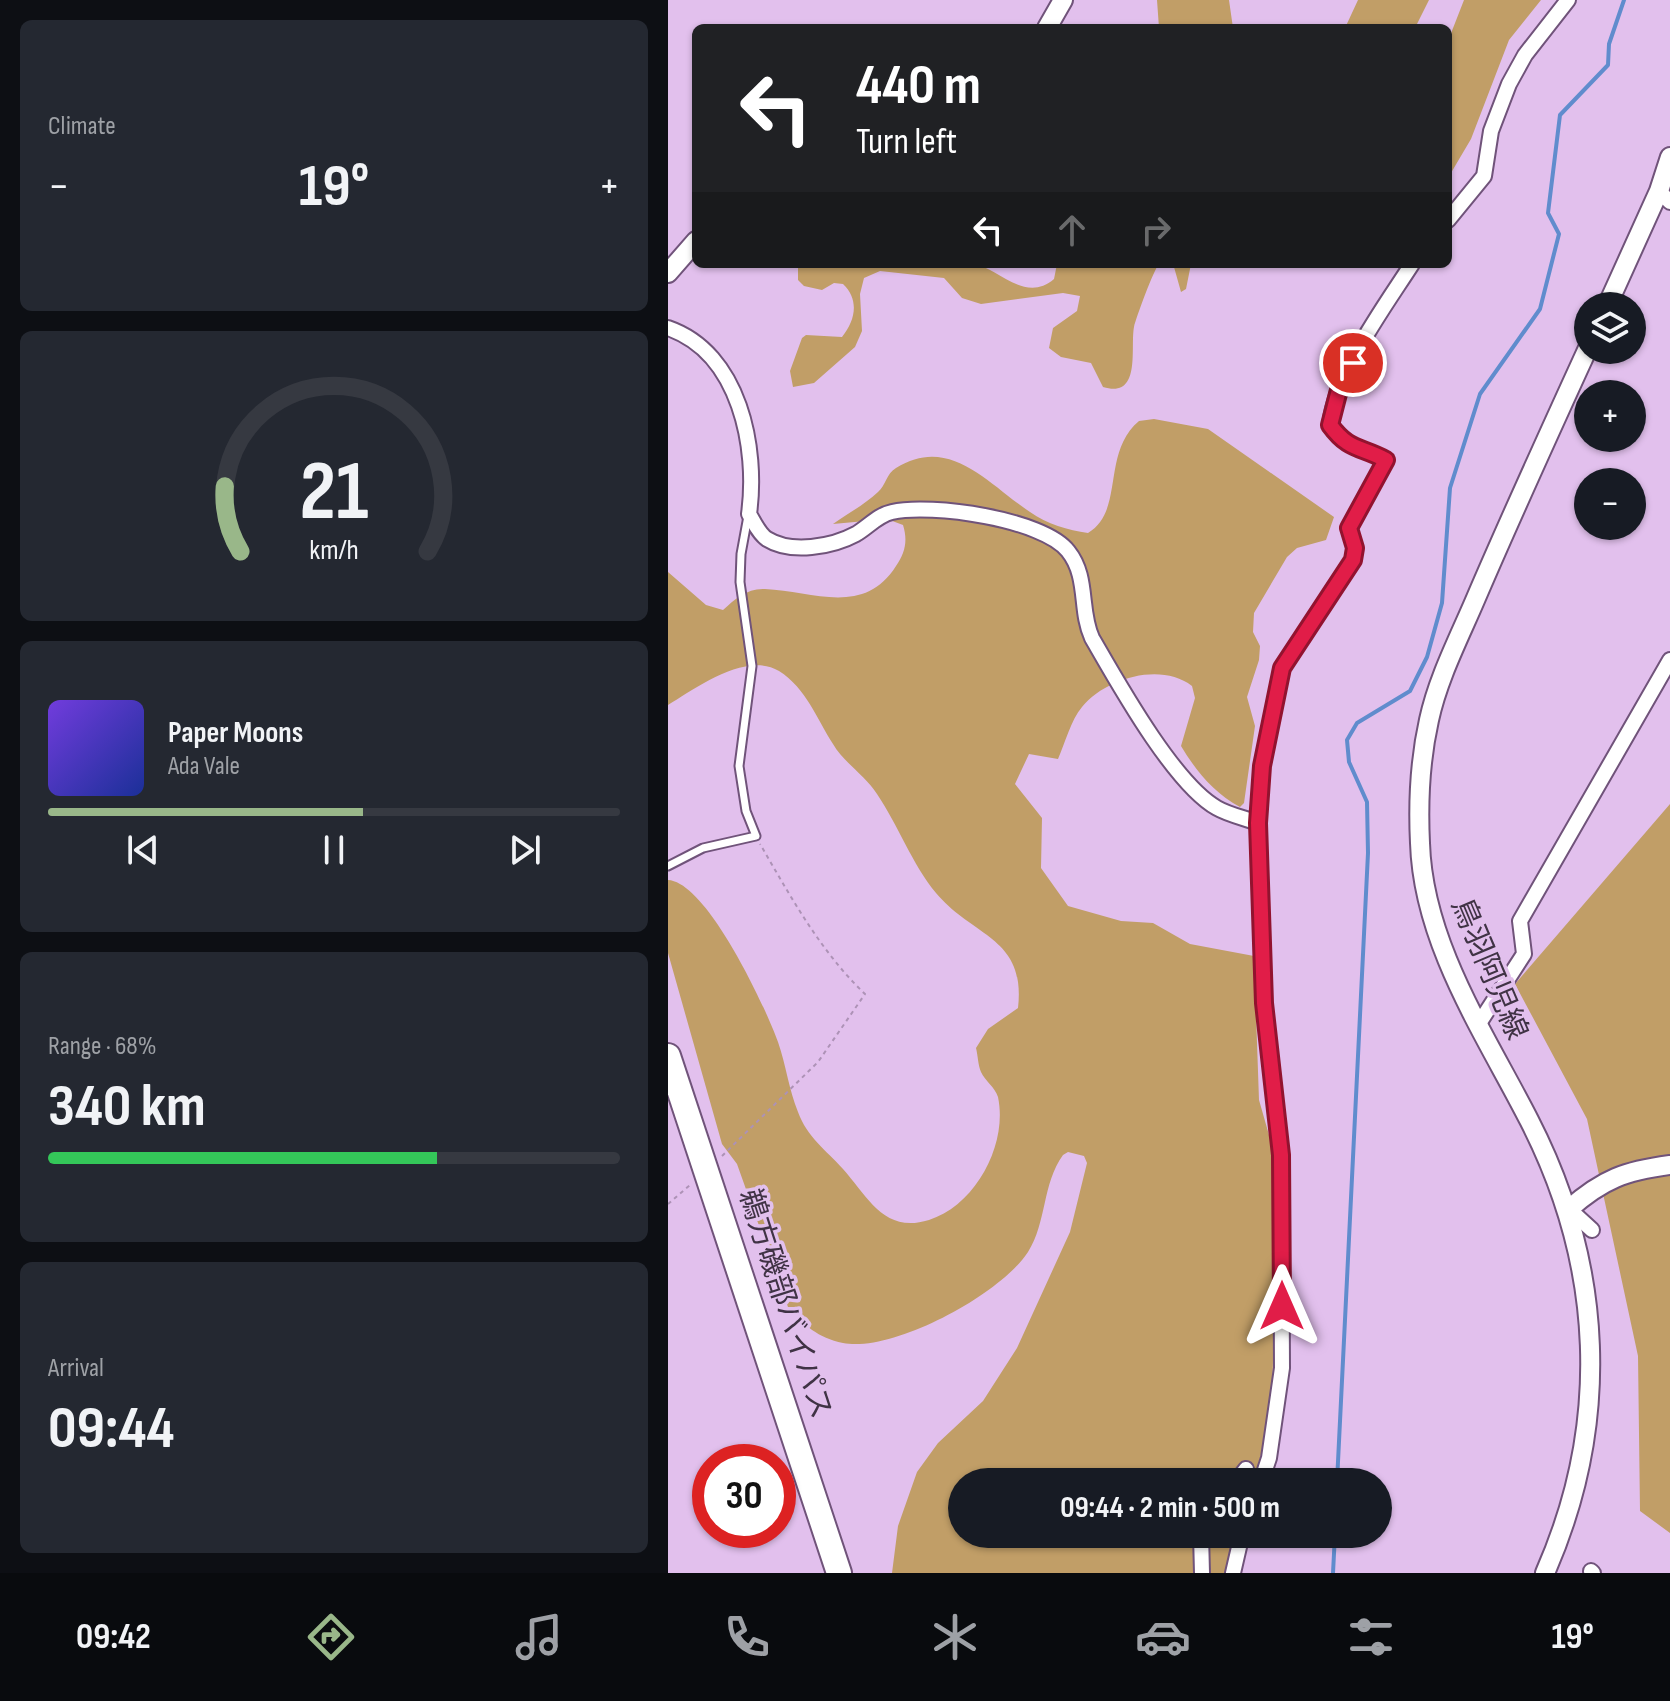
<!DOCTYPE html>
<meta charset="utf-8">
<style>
body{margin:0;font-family:"Sofia Sans Condensed","Noto Sans JP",sans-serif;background:#242831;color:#f1f3f6;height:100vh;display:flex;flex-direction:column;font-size:30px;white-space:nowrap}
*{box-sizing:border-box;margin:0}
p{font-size:26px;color:#9ea1a6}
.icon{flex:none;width:44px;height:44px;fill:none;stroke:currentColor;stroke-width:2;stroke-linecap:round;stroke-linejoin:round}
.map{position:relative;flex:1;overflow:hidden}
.drawer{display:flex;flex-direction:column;gap:20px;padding:20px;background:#0d0f14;width:668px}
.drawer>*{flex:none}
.hud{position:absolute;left:24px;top:24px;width:760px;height:244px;border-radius:12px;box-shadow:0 2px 6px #0004;background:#202124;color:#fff;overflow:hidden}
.tools{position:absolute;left:906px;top:292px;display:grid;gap:16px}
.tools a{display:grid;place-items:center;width:72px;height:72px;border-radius:50%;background:#171b24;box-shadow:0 2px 6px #0004;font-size:40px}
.speed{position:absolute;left:24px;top:1444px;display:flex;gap:16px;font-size:40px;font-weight:700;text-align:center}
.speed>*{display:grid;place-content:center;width:104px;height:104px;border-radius:50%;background:#171b24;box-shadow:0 2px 6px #0004;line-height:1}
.speed .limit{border:12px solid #d22;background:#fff;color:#111}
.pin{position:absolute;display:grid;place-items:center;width:68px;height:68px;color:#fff;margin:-34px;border:4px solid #fff;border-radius:50%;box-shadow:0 2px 8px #0007}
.me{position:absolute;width:88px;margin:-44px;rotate:0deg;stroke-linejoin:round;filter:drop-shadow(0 0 6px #0008)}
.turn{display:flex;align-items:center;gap:28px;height:168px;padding:0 32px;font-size:36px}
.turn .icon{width:104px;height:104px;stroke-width:2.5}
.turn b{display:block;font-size:56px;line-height:68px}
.lanes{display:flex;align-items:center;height:76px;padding:0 32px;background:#0003;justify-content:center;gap:40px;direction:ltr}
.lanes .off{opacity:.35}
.big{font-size:60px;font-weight:700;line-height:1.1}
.drawer .tile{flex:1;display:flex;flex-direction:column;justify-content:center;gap:12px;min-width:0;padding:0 28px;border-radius:12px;background:#242831}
.drawer .dial{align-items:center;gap:0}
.dial svg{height:208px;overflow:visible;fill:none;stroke:#363941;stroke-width:7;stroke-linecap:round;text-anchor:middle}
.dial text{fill:#f1f3f6;stroke:none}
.song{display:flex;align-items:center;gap:24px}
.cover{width:96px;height:96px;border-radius:12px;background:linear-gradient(135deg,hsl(260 70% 55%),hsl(230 70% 35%))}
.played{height:8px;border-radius:4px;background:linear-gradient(90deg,#99b789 55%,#363941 55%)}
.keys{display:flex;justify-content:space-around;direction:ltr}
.heat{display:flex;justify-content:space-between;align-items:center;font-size:44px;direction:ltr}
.charge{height:12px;border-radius:6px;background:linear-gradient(90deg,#34c759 68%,#363941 0)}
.trip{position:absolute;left:280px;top:1468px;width:444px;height:80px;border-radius:40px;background:#171b24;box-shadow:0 2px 6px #0004;font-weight:700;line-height:80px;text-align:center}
.tabs{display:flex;height:128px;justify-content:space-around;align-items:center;background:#090b0e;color:#9ea1a6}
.tabs .icon{width:56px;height:56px}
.tabs .active{color:#99b789}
.tabs b{font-size:36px;color:#f1f3f6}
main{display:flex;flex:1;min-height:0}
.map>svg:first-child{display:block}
</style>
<main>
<section class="drawer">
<div class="tile"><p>Climate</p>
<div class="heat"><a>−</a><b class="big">19°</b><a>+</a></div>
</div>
<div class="tile dial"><svg viewBox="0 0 100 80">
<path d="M14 69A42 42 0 1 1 86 69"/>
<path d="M14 69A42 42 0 0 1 8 44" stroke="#99b789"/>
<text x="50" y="56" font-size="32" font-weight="700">21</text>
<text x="50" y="72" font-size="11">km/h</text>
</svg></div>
<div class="tile">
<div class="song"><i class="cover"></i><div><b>Paper Moons</b><p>Ada Vale</p></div></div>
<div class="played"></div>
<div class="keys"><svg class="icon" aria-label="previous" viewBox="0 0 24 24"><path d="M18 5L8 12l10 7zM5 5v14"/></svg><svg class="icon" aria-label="pause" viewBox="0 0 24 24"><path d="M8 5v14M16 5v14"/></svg><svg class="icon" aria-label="next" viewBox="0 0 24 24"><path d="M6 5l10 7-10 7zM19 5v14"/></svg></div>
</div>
<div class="tile"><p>Range · 68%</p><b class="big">340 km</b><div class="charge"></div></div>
<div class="tile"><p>Arrival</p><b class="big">09:44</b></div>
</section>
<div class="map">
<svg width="1002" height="1573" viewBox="0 0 1002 1573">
<rect width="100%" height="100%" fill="#e2c0ed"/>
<path fill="#c19e67" d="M489 0H561L565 28 517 25 491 28Z
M690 0H761L747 28H677Z
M796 0H873L841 40 803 139 780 178V41Z
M130 264C187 264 250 258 306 264 329 267 357 304 386 279L389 264H491C486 269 468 318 466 327 462 348 474 399 435 387L423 363 393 357 381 348 385 328 409 311 412 296 395 293 313 304 294 298 276 278 212 271 196 278 192 294 194 331 187 347 146 383 125 387 122 371 134 338 138 335 174 337C187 321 192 300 175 284L166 283 154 290 136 286 130 280Z
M494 264H523L518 289 513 292 506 267Z
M486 419 540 429 666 517 658 540 629 548 619 557 586 613 585 632 592 646 591 660 579 697 587 726 576 803 572 807C546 793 528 771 513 746L527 698 524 686C493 662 438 678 414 707 403 720 397 743 390 759L361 754 347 784 374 818 373 868 400 906 453 921 485 923 522 944 586 956 591 1100 609 1163 604 1410 586 1482H294V1534H566L557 1573H224L230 1526 249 1472 270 1443 315 1401 349 1348 402 1232 419 1163 416 1156 400 1152 395 1155C374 1184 379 1222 360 1252 333 1294 225 1353 175 1343 150 1338 136 1325 120 1307L69 1164 54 1144 0 953V880C39 882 97 1006 110 1042 118 1065 121 1090 130 1112 139 1137 158 1150 175 1169 200 1197 216 1234 261 1220 308 1205 340 1144 330 1097 327 1087 317 1081 313 1072 310 1065 310 1056 308 1048L320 1029 350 1008C358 937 306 938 268 893 244 864 230 825 209 794 197 775 176 763 165 744 149 719 138 688 111 671 78 651 28 688 0 705V572L38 605 55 610C67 599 79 588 97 589 144 591 196 617 228 566 237 553 240 541 235 525L219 519 165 524C179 514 196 505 210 492 218 485 218 474 228 468 282 434 321 485 362 512 379 524 400 530 420 533 457 511 433 453 471 421Z
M1002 804V1533L972 1511 970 1356 919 1119 847 984Z"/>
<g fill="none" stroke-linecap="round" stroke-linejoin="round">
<path stroke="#608ccd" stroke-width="4" d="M669 1482 700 853 699 802 681 762 679 740 689 723 742 691 759 657 774 603 782 488 812 394 872 309 891 234 880 213 892 115 940 65 941 44 956 0
M665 1573 667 1534"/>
<defs>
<path id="lane" d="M0 866 35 848 88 836 78 811 71 766 84 666 72 582 73 554 80 516"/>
<path id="street" d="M991 191 1002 202
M780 220 816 176 823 131 841 84 857 55 900 0
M0 328C72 353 90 448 81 514 86 522 91 534 99 539 123 554 164 547 188 534 200 527 210 515 224 512 263 503 375 519 400 551 421 577 411 610 424 638 450 683 506 784 549 808 561 815 577 818 590 823
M810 1025 856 954 852 921 1002 660
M901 1209 924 1230
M568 1482 578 1469
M593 1482 601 1458 614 1368 613 1155 596 1003 590 823 594 766 614 668 685 560 687 548 681 528 718 460C692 446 681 451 662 425 668 372 715 309 744 264
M533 1534 534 1573
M923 1571 925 1573
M565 1573 574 1534"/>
<path id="secondary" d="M379 28 395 0
M0 273 28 241
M939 306 991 191 1002 157
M901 1209C935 1179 957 1171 1002 1165
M877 1573C943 1423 936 1266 861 1120 817 1034 755 943 752 843 750 802 752 760 761 720 770 678 791 638 808 598 844 514 882 431 920 348"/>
<path id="highway" d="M0 1056 171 1573"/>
</defs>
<use href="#lane" stroke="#70537a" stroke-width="11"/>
<use href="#street" stroke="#70537a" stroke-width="18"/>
<use href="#secondary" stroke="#70537a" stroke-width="22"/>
<use href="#highway" stroke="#70537a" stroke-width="28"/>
<path stroke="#ad92b6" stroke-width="2" stroke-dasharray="4 4" stroke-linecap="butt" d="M54 1156 150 1062 197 994C152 951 123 897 92 844
M0 1204 22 1185"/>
<use href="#lane" stroke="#fff" stroke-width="7"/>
<use href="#street" stroke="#fff" stroke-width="14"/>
<use href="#secondary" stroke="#fff" stroke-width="18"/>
<use href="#highway" stroke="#fff" stroke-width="24"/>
</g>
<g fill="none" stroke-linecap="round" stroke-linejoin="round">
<defs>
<path id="route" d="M614 1306 613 1155 596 1003 590 823 594 766 614 668 685 560 687 548 681 528 718 460C692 446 681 451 662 425L672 386 685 363"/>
</defs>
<use href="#route" stroke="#92132f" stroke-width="20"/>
<use href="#route" stroke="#e11d48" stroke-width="14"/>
</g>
<g text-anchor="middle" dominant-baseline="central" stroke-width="7" stroke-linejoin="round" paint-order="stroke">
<g font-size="30" fill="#403345" stroke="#e2c0ed">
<text transform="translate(821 969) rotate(67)">鳥羽阿児線</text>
<text transform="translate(117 1304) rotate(72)">鵜方磯部バイパス</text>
</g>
</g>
</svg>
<div class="tools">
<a><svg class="icon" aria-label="layers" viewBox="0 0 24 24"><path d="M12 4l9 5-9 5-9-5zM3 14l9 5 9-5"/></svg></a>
<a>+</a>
<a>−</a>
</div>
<div class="speed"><div class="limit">30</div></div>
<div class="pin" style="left:685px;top:363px;background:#d93025"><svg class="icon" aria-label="arrive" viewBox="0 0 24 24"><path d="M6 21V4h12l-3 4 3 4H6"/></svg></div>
<svg class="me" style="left:614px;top:1306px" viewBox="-20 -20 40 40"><path d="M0-17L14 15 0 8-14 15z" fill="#e11d48" stroke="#fff" stroke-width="4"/></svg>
<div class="trip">09:44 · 2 min · 500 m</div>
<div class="hud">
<div class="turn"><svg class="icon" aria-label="left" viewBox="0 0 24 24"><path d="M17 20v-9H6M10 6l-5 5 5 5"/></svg><div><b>440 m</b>Turn left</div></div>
<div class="lanes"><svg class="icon" aria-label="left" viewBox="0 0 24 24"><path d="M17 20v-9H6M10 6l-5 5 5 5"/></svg><svg class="icon off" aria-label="ahead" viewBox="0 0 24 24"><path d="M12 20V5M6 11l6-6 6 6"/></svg><svg class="icon off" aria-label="right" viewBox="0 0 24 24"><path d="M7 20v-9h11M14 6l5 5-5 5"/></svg></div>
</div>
</div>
</main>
<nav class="tabs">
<b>09:42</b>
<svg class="icon active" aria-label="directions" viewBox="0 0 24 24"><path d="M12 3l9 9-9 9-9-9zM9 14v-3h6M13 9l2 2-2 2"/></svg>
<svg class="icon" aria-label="music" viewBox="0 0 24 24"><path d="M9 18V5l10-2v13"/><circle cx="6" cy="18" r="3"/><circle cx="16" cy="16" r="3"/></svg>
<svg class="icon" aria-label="phone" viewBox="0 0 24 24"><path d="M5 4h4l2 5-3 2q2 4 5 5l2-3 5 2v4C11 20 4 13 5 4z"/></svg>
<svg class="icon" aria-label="climate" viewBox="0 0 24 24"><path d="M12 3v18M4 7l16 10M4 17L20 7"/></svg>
<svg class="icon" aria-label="car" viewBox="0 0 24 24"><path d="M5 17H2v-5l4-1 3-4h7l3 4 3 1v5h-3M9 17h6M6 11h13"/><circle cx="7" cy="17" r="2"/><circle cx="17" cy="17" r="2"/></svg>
<svg class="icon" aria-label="filters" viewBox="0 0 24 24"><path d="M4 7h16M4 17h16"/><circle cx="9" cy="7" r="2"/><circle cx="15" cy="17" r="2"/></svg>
<b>19°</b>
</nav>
